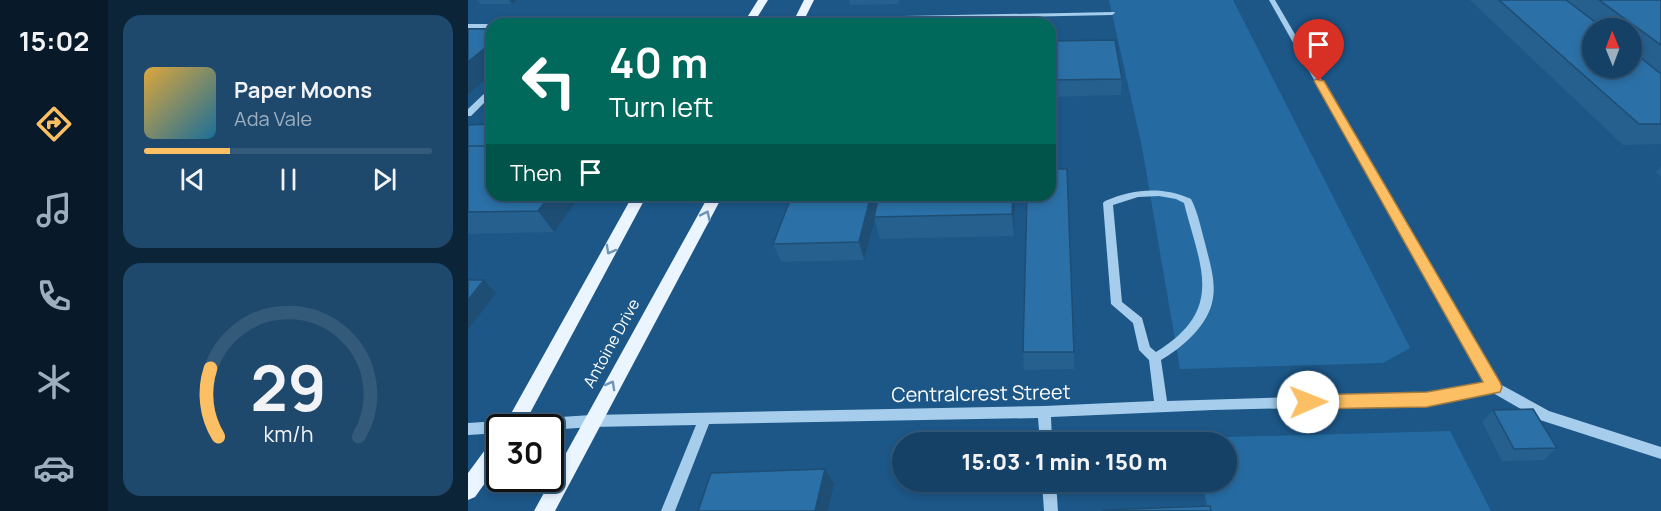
<!DOCTYPE html>
<meta charset="utf-8">
<style>
body{margin:0;font-family:Manrope,sans-serif;background:#1e486c;color:#f1f3f6;height:100vh;display:flex;flex-direction:column;font-size:22px;white-space:nowrap}
*{box-sizing:border-box;margin:0}
p{font-size:20px;color:#9dafbf}
.icon{flex:none;width:33px;height:33px;fill:none;stroke:currentColor;stroke-width:2;stroke-linecap:round;stroke-linejoin:round}
.map{position:relative;flex:1;overflow:hidden}
.side{display:flex;flex-direction:column;gap:15px;padding:15px;background:#0c2438;width:360px}
.side>*{flex:none}
.guide{position:absolute;left:18px;top:18px;width:570px;height:183px;border-radius:18px;box-shadow:0 3px 9px #0003,0 0 0 2px #345a7a;background:#00695c;color:#fff;overflow:hidden}
.needle{width:39px;rotate:359deg}
.buttons{position:absolute;left:1114px;top:18px;display:grid;gap:12px}
.buttons a{display:grid;place-items:center;width:60px;height:60px;border-radius:50%;background:#154166;box-shadow:0 3px 9px #0003,0 0 0 2px #345a7a;font-size:30px}
.speed{position:absolute;left:18px;top:414px;display:flex;gap:12px;font-size:30px;font-weight:700;text-align:center}
.speed>*{display:grid;place-content:center;width:78px;height:78px;border-radius:50%;background:#154166;box-shadow:0 3px 9px #0003,0 0 0 2px #345a7a;line-height:1}
.speed .limit{border:3px solid #111;border-radius:9px;background:#fff;color:#111}
.pin{position:absolute;display:grid;place-items:center;width:51px;height:51px;color:#fff;margin:-62px -26px;border-radius:50% 50% 50% 0;rotate:-45deg;box-shadow:0 0 6px #0007}
.pin .icon{rotate:45deg}
.me{position:absolute;width:66px;margin:-33px;rotate:89deg;stroke-linejoin:round;filter:drop-shadow(0 0 4px #0008)}
.turn{display:flex;align-items:center;gap:21px;height:126px;padding:0 24px;font-size:27px}
.turn .icon{width:78px;height:78px;stroke-width:2.5}
.turn b{display:block;font-size:42px;line-height:51px}
.then{display:flex;align-items:center;height:57px;padding:0 24px;background:#0003;gap:12px;font-size:22px}
.side .widget{flex:1;display:flex;flex-direction:column;justify-content:center;gap:9px;min-width:0;padding:0 21px;border-radius:18px;background:#1e486c}
.side .dial{align-items:center;gap:0}
.dial svg{height:156px;overflow:visible;fill:none;stroke:#345a7a;stroke-width:7;stroke-linecap:round;text-anchor:middle}
.dial text{fill:#f1f3f6;stroke:none}
.song{display:flex;align-items:center;gap:18px}
.cover{width:72px;height:72px;border-radius:9px;background:linear-gradient(135deg,hsl(40 70% 55%),hsl(200 70% 35%))}
.played{height:6px;border-radius:3px;background:linear-gradient(90deg,#fcbf63 30%,#345a7a 30%)}
.keys{display:flex;justify-content:space-around;direction:ltr}
.trip{position:absolute;left:424px;top:432px;width:345px;height:60px;border-radius:30px;background:#154166;box-shadow:0 3px 9px #0003,0 0 0 2px #345a7a;font-weight:800;line-height:60px;text-align:center}
main{display:flex;flex:1;min-height:0}
.menu{display:flex;flex-direction:column;width:108px;justify-content:space-around;align-items:center;background:#081a29;color:#9dafbf}
.menu .icon{width:42px;height:42px}
.menu .active{color:#fcbf63}
.menu b{font-size:27px;color:#f1f3f6}
.map>svg:first-child{display:block}
</style>
<main>
<nav class="menu">
<b>15:02</b>
<svg class="icon active" aria-label="directions" viewBox="0 0 24 24"><path d="M12 3l9 9-9 9-9-9zM9 14v-3h6M13 9l2 2-2 2"/></svg>
<svg class="icon" aria-label="music" viewBox="0 0 24 24"><path d="M9 18V5l10-2v13"/><circle cx="6" cy="18" r="3"/><circle cx="16" cy="16" r="3"/></svg>
<svg class="icon" aria-label="phone" viewBox="0 0 24 24"><path d="M5 4h4l2 5-3 2q2 4 5 5l2-3 5 2v4C11 20 4 13 5 4z"/></svg>
<svg class="icon" aria-label="climate" viewBox="0 0 24 24"><path d="M12 3v18M4 7l16 10M4 17L20 7"/></svg>
<svg class="icon" aria-label="car" viewBox="0 0 24 24"><path d="M5 17H2v-5l4-1 3-4h7l3 4 3 1v5h-3M9 17h6M6 11h13"/><circle cx="7" cy="17" r="2"/><circle cx="17" cy="17" r="2"/></svg>
</nav>
<section class="side">
<div class="widget">
<div class="song"><i class="cover"></i><div><b>Paper Moons</b><p>Ada Vale</p></div></div>
<div class="played"></div>
<div class="keys"><svg class="icon" aria-label="previous" viewBox="0 0 24 24"><path d="M18 5L8 12l10 7zM5 5v14"/></svg><svg class="icon" aria-label="pause" viewBox="0 0 24 24"><path d="M8 5v14M16 5v14"/></svg><svg class="icon" aria-label="next" viewBox="0 0 24 24"><path d="M6 5l10 7-10 7zM19 5v14"/></svg></div>
</div>
<div class="widget dial"><svg viewBox="0 0 100 80">
<path d="M14 69A42 42 0 1 1 86 69"/>
<path d="M14 69A42 42 0 0 1 10 34" stroke="#fcbf63"/>
<text x="50" y="56" font-size="32" font-weight="700">29</text>
<text x="50" y="72" font-size="11">km/h</text>
</svg></div>
</section>
<div class="map">
<svg width="1193" height="511" viewBox="0 0 1193 511">
<rect width="100%" height="100%" fill="#1c5788"/>
<path fill="#256ba1" d="M641 0H765L942 348 915 363 712 369 674 147Z
M982 431 1023 511H740L734 482H759V442H727L726 438Z"/>
<g fill="none" stroke-linecap="round" stroke-linejoin="round">
<path fill="#a6cdec" fill-rule="evenodd" d="M801 0H807L1030 383 1081 411 1193 447V459L1072 420 1025 393 959 405 745 410 583 417 584 442H572L570 418 241 424 207 511H193L228 425 123 427 82 430V428H32V433L0 435V423L123 415 576 406 686 401 681 360 671 350 665 323 643 304 635 203 637 201C665 189 695 186 723 199 730 212 733 229 737 243 741 260 748 280 745 298 741 325 715 347 693 360L699 401 959 393 1017 383ZM691 196 708 199 716 203C732 267 758 309 688 352L682 347 674 318 654 302 645 205 670 197Z
M646 12 647 13 644 15 227 24H129L132 22Z
M0 24H24V28H0Z
M21 89H24V95L3 116H0V109Z
M574 482H588L590 511H576Z"/>
<path fill="#ebf5ff" fill-rule="evenodd" d="M290 0H300L285 24H275Z
M336 0H346L334 24H324Z
M165 195H179L54 428H35Z
M241 195H255L87 511H66Z
M32 436V462L7 497 0 500V473L25 439Z"/>
</g>
<path fill="#25608f" fill-rule="evenodd" d="M9 0H49L44 4H12Z
M381 0H431L430 4 382 5Z
M1002 0H1193V144L1155 145ZM1125 28H1164V68Z
M582 41 654 79 653 95 582 97Z
M0 125 24 195H113L86 232 0 234Z
M1193 166V177L1188 172Z
M324 195H547L546 236 412 239 407 220 396 260 313 262 305 244Z
M555 352H606V369L556 370Z
M1025 410 1089 448 1076 460 1034 461 1014 422Z"/>
<path fill="#1e4e74" d="M41 0H49L44 4Z
M24 42V73L0 95V62Z
M82 195H113L86 232 70 211Z
M403 195H413L406 217 407 220 396 260 391 242Z
M545 195H547L546 236 544 214Z
M16 280 28 293 0 330V300Z
M357 469 366 484 360 511H347Z"/>
<path fill="#2b70a6" stroke="#1e4e74" stroke-width="1.5" d="M1031 0H1098L1135 28H1125V68H1164V51L1193 74V124H1171Z
M1131 0H1193V45Z
M456 17 455 24H378L381 19Z
M0 29H24V42L0 62Z
M647 40 654 79 582 80V41Z
M24 124V146H0V125Z
M0 146H24V195H82L70 211 0 212Z
M582 169H599L606 352H555L559 195H582Z
M324 195H403L391 242 305 244Z
M411 195H545L544 214 406 217Z
M0 280H16L0 300Z
M1065 409 1089 448 1046 449 1025 410Z
M357 469 347 511H230L243 473Z
M742 506 743 511 635 510Z"/>
<defs><path id="oneway-chevron" d="M-2-3.5L2.5 0L-2 3.5" fill="none" stroke-width="1.6" stroke-linecap="round" stroke-linejoin="round" transform="scale(1.5)"/></defs>
<g stroke="#6f96b8">
<use href="#oneway-chevron" transform="translate(238 215) rotate(-64)"/>
<use href="#oneway-chevron" transform="translate(142 250) rotate(119)"/>
<use href="#oneway-chevron" transform="translate(143 385) rotate(-61)"/>
</g>
<path fill="#fcbf63" stroke="#a47c40" stroke-width="1.5" d="M848 79 856 81 1032 382 1034 387 1032 392 959 407 840 409 834 407 832 402 834 397 840 395 959 392 1015 382 846 81Z"/>
<g text-anchor="middle" dominant-baseline="central" stroke-width="6" stroke-linejoin="round" paint-order="stroke">
<g font-size="16" fill="#fff" stroke="#1c5788">
<text transform="translate(143 343) rotate(-61)">Antoine Drive</text>
</g>
<g font-size="20" fill="#fff" stroke="#1c5788">
<text transform="translate(513 393) rotate(-1)">Centralcrest Street</text>
</g>
</g>
</svg>
<div class="buttons">
<a><svg class="needle" viewBox="-14 -14 28 28"><path d="M0-13l5 13h-10z" fill="#e53935"/><path d="M0 13l5-13h-10z" fill="#9dafbf"/></svg></a>
</div>
<div class="speed"><div class="limit">30</div></div>
<div class="pin" style="left:851px;top:81px;background:#d93025"><svg class="icon" aria-label="arrive" viewBox="0 0 24 24"><path d="M6 21V4h12l-3 4 3 4H6"/></svg></div>
<svg class="me" style="left:840px;top:402px" viewBox="-20 -20 40 40"><circle r="19" fill="#fff"/><path d="M0-13L10 11 0 6-10 11z" fill="#fcbf63"/></svg>
<div class="trip">15:03 · 1 min · 150 m</div>
<div class="guide">
<div class="turn"><svg class="icon" aria-label="left" viewBox="0 0 24 24"><path d="M17 20v-9H6M10 6l-5 5 5 5"/></svg><div><b>40 m</b>Turn left</div></div>
<div class="then">Then<svg class="icon" aria-label="arrive" viewBox="0 0 24 24"><path d="M6 21V4h12l-3 4 3 4H6"/></svg></div>
</div>
</div>
</main>
